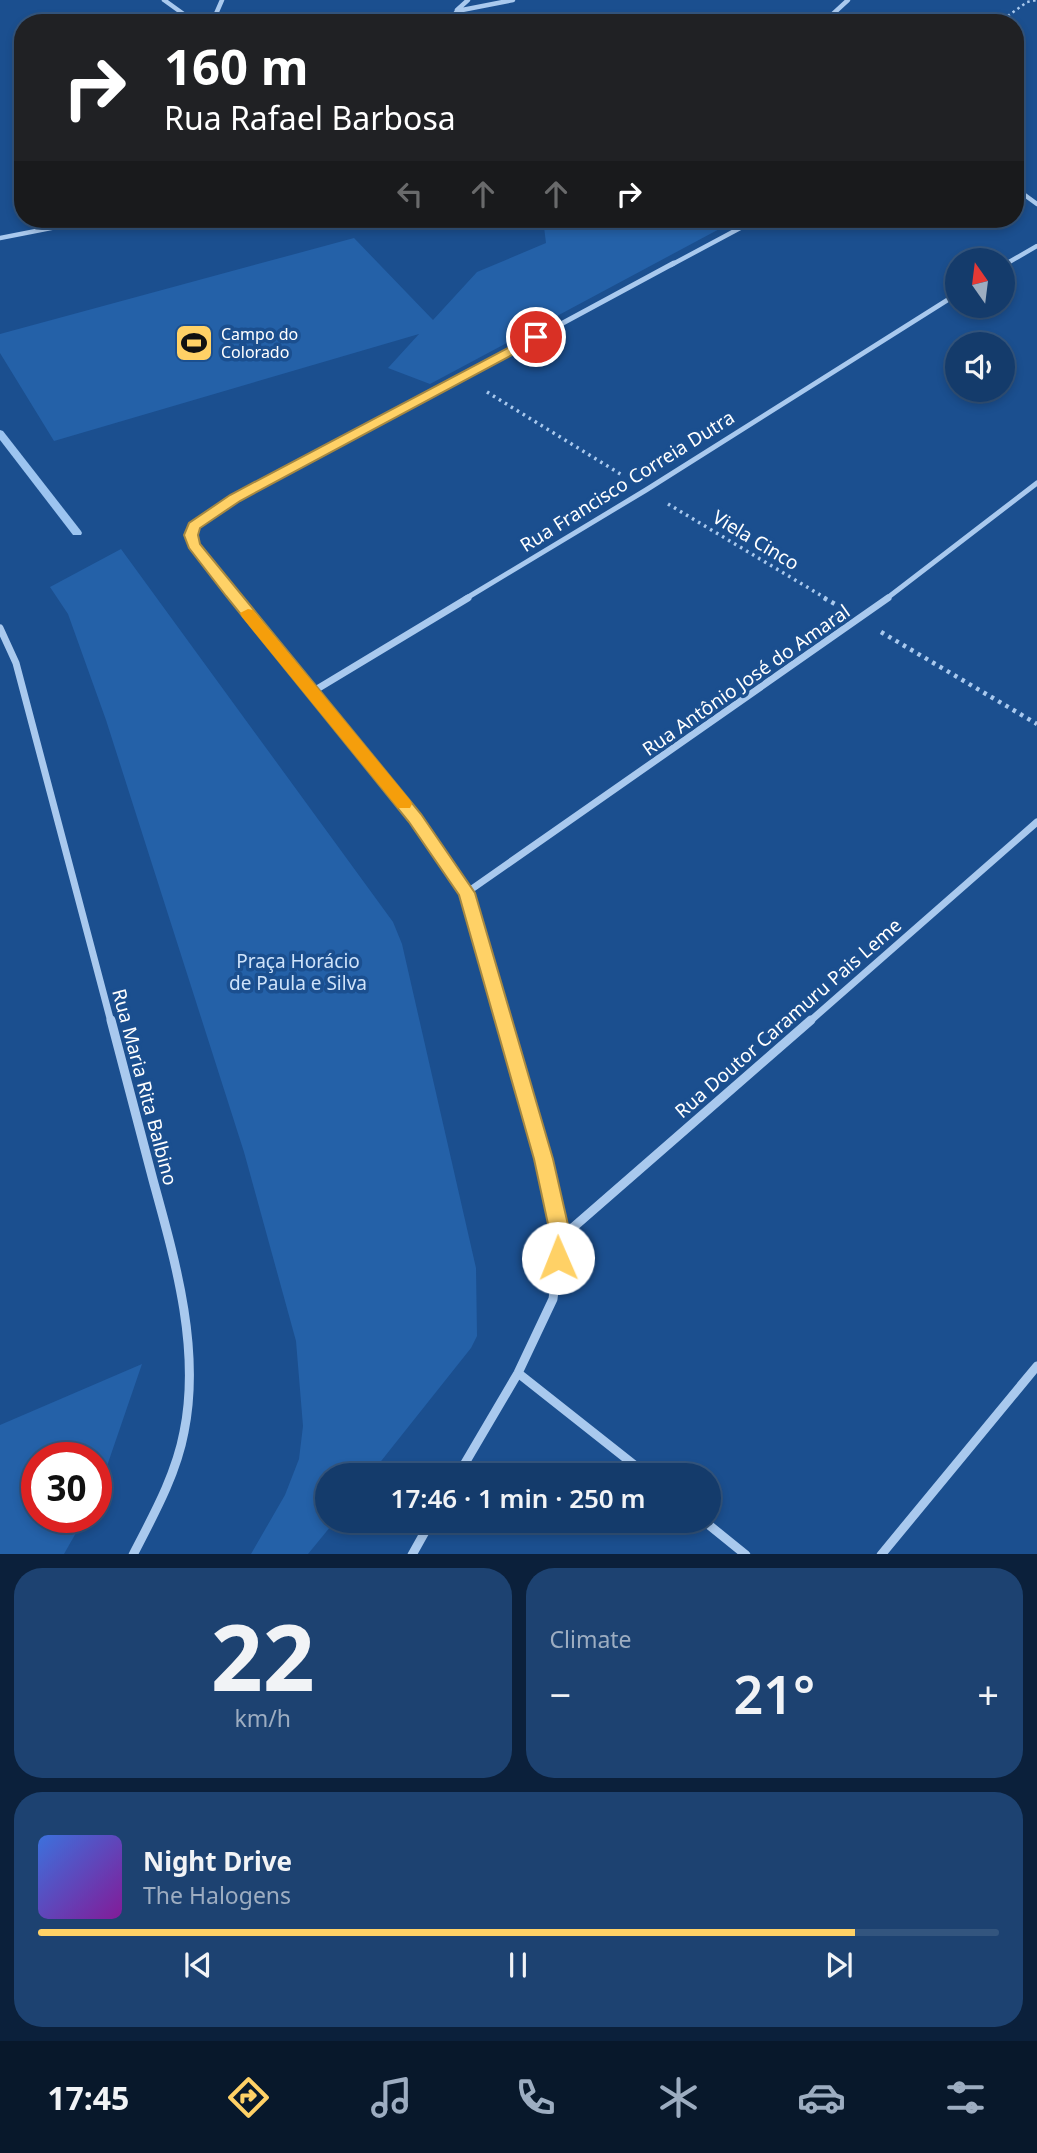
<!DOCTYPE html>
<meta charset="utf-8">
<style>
body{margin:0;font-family:"Noto Sans",sans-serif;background:#1d4271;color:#f1f3f6;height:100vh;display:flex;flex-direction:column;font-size:26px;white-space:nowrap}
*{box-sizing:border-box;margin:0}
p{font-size:23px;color:#9dadc1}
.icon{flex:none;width:38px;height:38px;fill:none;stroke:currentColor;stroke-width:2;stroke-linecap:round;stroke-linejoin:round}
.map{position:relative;height:1554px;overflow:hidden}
.drawer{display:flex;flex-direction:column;gap:14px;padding:14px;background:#0b203b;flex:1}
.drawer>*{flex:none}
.hud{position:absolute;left:14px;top:14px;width:1010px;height:214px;border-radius:28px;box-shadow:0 4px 10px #0003,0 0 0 2px #33557e;background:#202124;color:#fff;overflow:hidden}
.needle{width:46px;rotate:346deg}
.controls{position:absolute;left:945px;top:248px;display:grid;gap:14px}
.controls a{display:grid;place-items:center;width:70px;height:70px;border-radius:50%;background:#143b6b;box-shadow:0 4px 10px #0003,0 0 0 2px #33557e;font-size:35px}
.speed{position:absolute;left:21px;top:1442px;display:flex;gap:14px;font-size:35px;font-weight:700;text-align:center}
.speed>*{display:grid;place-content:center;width:91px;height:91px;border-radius:50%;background:#143b6b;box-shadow:0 4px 10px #0003,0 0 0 2px #33557e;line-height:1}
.speed .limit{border:10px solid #d22;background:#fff;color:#111}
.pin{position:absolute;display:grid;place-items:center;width:60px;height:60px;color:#fff;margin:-30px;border:4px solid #fff;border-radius:50%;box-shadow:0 2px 7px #0007}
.me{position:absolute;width:77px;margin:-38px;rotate:359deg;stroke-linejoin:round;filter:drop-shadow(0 0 5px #0008)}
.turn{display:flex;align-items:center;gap:24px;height:147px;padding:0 35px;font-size:32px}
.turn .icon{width:91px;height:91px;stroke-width:2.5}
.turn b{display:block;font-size:49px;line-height:60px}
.lanes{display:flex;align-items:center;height:66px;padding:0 35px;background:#0003;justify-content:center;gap:35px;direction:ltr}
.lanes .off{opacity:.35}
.big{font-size:52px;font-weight:600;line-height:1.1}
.drawer .tile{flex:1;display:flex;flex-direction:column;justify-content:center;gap:10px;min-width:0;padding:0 24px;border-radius:28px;background:#1d4271}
.drawer .dial{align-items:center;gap:0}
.dial b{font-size:91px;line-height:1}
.song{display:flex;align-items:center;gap:21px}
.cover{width:84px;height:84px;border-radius:10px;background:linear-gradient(135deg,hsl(220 70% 55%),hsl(290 70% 35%))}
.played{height:7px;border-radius:4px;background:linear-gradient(90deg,#ffd166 85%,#33557e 85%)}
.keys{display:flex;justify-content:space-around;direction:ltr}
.heat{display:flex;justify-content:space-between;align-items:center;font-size:38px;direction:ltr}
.drawer .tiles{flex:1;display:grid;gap:14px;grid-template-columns:1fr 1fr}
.tile:last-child{grid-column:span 2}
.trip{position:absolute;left:315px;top:1463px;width:406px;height:70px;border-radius:35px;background:#143b6b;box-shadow:0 4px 10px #0003,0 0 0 2px #33557e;font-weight:600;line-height:70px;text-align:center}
.menu{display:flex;height:112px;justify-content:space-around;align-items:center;background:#08182b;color:#9dadc1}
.menu .icon{width:49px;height:49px}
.menu .active{color:#ffd166}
.menu b{font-size:32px;color:#f1f3f6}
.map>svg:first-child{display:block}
</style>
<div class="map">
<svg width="1037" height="1555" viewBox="0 0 1037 1555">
<rect width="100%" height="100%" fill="#1b4f8f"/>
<path fill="#2461a8" d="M543 219H738L430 384 388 368 419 334 54 441 0 353V334L354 238 433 320 477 272 546 243Z
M121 549 393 922 402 944 476 1268 477 1336 471 1348 370 1475H327V1521H335L308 1554H251L285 1495 299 1459 303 1426 296 1341 244 1152 106 720 68 614 50 587Z
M142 1364 96 1498V1458H37V1517H85L64 1554H0V1425Z"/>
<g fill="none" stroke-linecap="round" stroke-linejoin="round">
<path fill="#9cc4f0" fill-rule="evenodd" d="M0 430 3 431 81 531 82 533 81 535H73L0 440Z"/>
<path stroke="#a9c9ee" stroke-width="2.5" stroke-dasharray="2.5 3.5" stroke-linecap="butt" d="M998 23 1027 2 1037 0"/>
<path stroke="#a9c9ee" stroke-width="3.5" stroke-dasharray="2.5 4.5" stroke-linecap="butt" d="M487 392 622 475
M668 504 827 599"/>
<path stroke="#a9c9ee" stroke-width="4.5" stroke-dasharray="3.5 5" stroke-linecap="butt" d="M824 598 835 604
M881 632 1037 724"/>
<path stroke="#a9c9ee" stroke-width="3.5" d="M19 27 23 63
M40 219 42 230"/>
<path stroke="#a9c9ee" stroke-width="4.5" d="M164 0 196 23
M457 10 468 0
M212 23 222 0
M449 23 457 11 513 0
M823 23 848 0
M1015 188 1037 204
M0 238 97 219
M671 265 757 219
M1004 265 1037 246"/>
<path stroke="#a9c9ee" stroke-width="5" d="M1003 266 1007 263
M238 599 194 545 195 529 205 516 674 263
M465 599 646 490 957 294
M886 599 1037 483"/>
<path stroke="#a9c9ee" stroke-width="7" d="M237 598 415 818 466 893 504 1022
M0 628 16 663 111 1022
M312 692 468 598
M466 893 888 598
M809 1022 1037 822"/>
<path stroke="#a9c9ee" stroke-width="9" d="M111 1020C125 1073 139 1127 153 1180 175 1260 201 1349 184 1432 176 1475 153 1516 133 1555
M561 1238 811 1020
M518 1373 647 1475
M458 1475 518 1373 553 1299 561 1238 544 1159 503 1020
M704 1521 746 1555
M412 1555 431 1521
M881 1555 1037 1366"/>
</g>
<path fill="#ffd166" stroke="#a68842" stroke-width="2" d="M536 333 542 337 540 340 240 501 200 528 198 535 200 544 421 814 475 893 553 1159 571 1238 565 1265 558 1268 551 1265 548 1258 551 1238 534 1159 459 895 409 822 226 596 189 548 184 535 189 523 230 495Z"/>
<path fill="#f59e0b" d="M248 609 253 610 410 800 412 804 410 808H398L242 617 240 613Z"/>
<defs>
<symbol id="stadium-square" viewBox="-11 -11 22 22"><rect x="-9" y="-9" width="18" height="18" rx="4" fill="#ffd166" stroke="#1b4f8f"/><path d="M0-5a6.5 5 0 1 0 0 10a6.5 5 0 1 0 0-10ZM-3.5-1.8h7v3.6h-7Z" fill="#111"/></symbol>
</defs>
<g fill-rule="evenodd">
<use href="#stadium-square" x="172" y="321" width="44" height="44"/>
</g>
<g text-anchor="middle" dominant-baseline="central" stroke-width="7" stroke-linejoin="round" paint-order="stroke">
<g font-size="16" fill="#fff" stroke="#1b4f8f" text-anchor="start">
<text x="221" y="334">Campo do<tspan x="221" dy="18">Colorado</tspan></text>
</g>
<g font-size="19" fill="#fff" stroke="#1b4f8f">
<text transform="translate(627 481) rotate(-32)">Rua Francisco Correia Dutra</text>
<text transform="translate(756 540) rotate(31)">Viela Cinco</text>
<text transform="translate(746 680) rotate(-35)">Rua Antônio José do Amaral</text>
<text transform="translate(788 1018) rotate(-41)">Rua Doutor Caramuru Pais Leme</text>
<text transform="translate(145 1087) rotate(75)">Rua Maria Rita Balbino</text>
</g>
<g font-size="19" fill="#cfe3fa" stroke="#1b4f8f">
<text x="298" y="961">Praça Horácio<tspan x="298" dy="22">de Paula e Silva</tspan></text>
</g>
</g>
</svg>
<div class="controls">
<a><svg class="needle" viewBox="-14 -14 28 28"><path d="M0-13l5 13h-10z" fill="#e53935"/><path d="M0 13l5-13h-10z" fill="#9dadc1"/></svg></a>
<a><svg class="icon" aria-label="sound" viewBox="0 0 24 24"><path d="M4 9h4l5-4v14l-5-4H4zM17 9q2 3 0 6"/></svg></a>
</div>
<div class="speed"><div class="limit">30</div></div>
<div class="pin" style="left:536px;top:337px;background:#d93025"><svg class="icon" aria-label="arrive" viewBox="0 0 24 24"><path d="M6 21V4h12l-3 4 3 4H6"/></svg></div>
<svg class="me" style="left:558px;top:1258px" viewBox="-20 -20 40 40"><circle r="19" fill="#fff"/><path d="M0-13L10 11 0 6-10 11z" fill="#ffd166"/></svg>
<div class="trip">17:46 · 1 min · 250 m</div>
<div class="hud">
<div class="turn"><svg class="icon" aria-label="right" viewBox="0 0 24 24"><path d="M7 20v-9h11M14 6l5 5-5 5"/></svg><div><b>160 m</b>Rua Rafael Barbosa</div></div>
<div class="lanes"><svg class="icon off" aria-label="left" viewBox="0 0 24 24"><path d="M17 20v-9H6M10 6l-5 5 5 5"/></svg><svg class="icon off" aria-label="ahead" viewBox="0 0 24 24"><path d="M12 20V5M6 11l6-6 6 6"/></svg><svg class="icon off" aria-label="ahead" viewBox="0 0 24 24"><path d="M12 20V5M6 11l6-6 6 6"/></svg><svg class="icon" aria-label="right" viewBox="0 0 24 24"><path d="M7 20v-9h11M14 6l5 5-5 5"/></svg></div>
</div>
</div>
<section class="drawer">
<div class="tiles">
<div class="tile dial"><b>22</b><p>km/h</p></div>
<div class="tile"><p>Climate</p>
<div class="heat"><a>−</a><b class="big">21°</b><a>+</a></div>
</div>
<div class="tile">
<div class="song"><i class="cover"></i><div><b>Night Drive</b><p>The Halogens</p></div></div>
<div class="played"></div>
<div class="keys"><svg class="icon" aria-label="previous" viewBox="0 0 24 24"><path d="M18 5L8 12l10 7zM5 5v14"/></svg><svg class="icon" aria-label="pause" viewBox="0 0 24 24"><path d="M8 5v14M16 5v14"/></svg><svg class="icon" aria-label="next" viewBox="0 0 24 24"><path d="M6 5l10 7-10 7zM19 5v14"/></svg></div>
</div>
</div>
</section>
<nav class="menu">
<b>17:45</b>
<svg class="icon active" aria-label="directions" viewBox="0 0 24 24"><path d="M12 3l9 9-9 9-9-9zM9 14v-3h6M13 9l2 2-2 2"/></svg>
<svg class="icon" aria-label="music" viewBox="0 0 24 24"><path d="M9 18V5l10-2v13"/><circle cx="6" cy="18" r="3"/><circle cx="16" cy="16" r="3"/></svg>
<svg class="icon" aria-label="phone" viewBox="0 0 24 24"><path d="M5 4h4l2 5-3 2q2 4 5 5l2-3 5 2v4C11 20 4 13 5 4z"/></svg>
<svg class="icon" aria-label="climate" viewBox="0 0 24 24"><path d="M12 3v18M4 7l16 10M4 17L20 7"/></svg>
<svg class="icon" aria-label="car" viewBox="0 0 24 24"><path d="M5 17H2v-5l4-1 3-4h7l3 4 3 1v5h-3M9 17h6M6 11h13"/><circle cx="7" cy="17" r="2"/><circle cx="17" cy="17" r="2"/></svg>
<svg class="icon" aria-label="filters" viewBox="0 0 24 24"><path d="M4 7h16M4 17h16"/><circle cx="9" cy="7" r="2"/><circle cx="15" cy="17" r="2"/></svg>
</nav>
